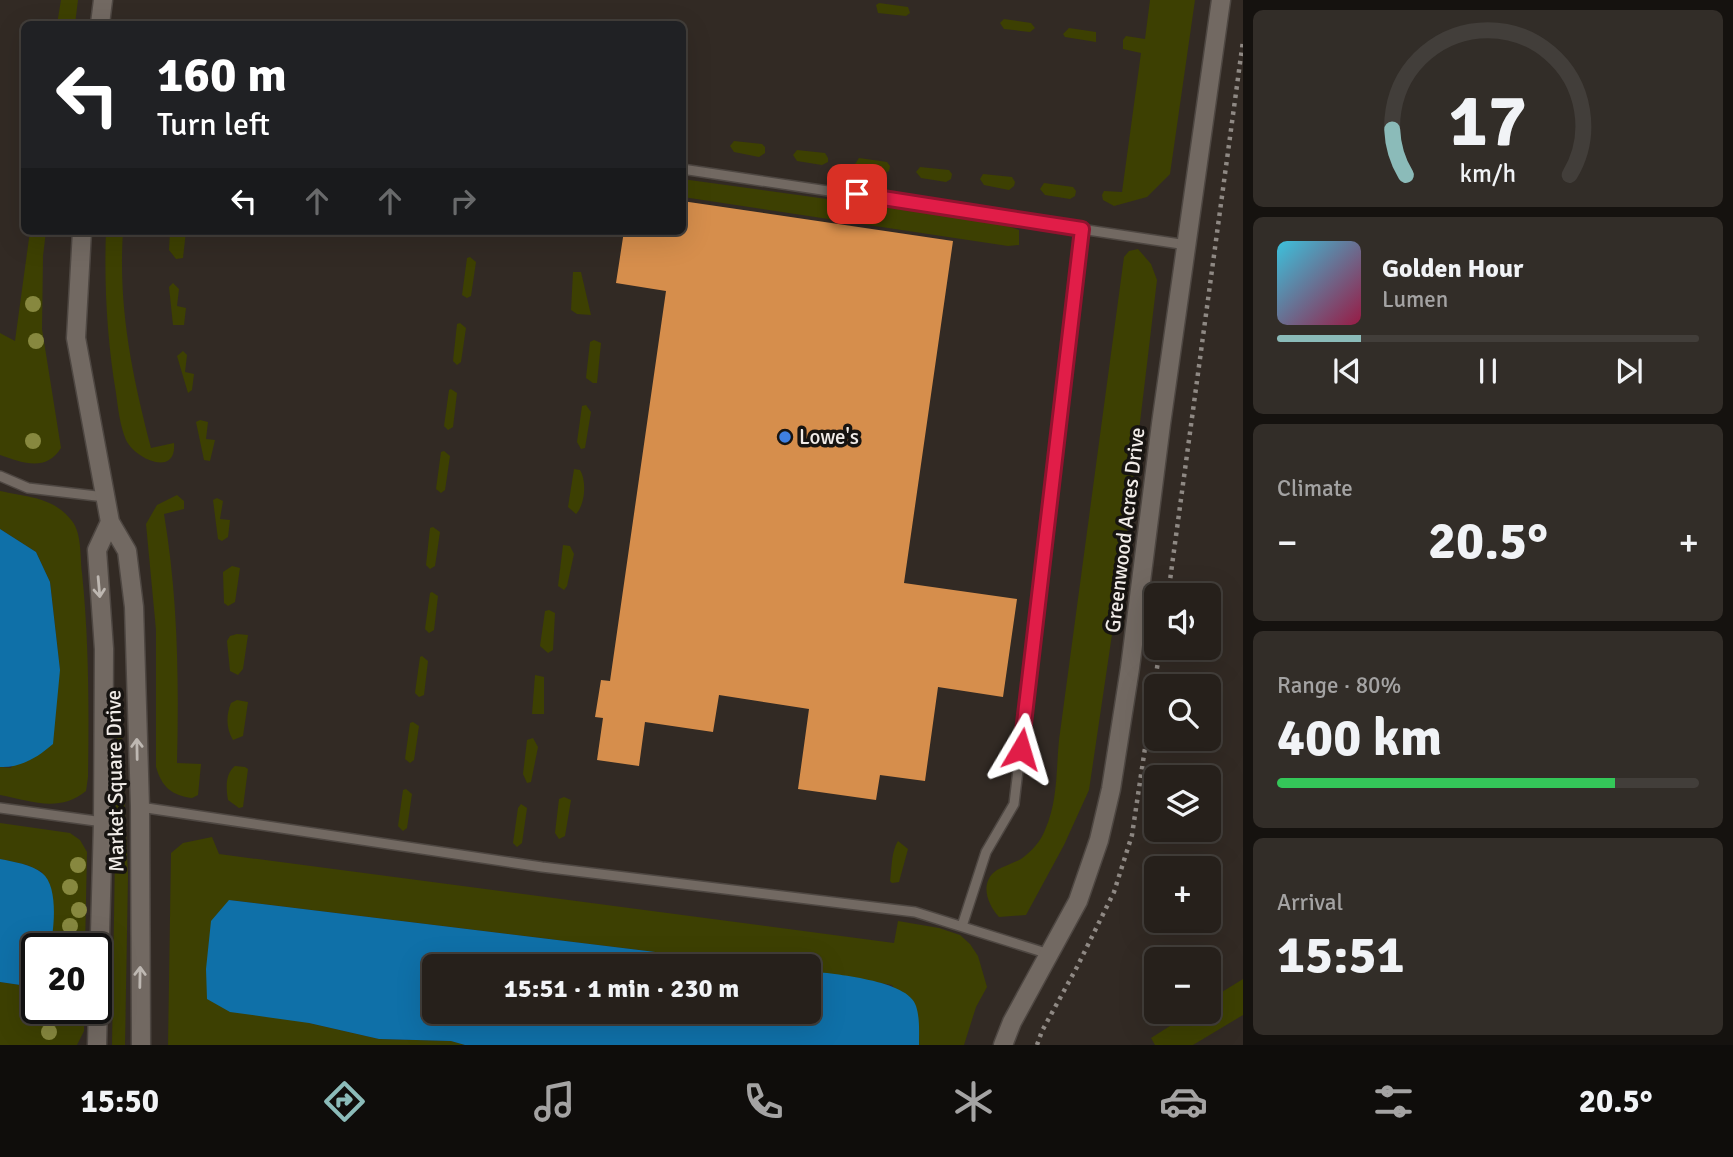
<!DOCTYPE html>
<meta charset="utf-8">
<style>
body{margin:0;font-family:Signika,sans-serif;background:#322d28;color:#f1f3f6;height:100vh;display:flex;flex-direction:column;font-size:26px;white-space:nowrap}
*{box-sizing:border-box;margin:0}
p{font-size:23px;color:#a4a3a3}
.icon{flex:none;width:38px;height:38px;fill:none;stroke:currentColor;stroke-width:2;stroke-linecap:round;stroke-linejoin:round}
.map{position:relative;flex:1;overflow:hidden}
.side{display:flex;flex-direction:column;gap:10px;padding:10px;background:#15120f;width:490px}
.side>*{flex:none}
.guide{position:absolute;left:21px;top:21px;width:665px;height:214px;border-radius:10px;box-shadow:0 7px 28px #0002,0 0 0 2px #423e3a;background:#202124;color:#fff;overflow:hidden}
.controls{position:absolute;left:1144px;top:583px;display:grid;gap:14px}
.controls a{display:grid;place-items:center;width:77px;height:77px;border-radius:10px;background:#26201b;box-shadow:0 7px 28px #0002,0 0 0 2px #423e3a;font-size:35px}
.speed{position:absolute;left:21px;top:933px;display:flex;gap:14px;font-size:35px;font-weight:700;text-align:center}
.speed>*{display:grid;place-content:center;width:91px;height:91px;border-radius:50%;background:#26201b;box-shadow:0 7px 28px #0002,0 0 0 2px #423e3a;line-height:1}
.speed .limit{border:4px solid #111;border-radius:10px;background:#fff;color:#111}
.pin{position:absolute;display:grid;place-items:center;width:60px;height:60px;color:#fff;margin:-30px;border-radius:14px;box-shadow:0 4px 10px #0006}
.me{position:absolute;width:77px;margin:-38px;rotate:7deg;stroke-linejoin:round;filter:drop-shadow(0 0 5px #0008)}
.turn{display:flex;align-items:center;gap:24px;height:147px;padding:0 21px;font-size:32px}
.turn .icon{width:91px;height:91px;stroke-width:2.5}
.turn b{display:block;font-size:49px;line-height:60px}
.lanes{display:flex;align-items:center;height:66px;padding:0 21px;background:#0003;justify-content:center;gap:35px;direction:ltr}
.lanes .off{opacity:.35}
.big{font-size:52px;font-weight:800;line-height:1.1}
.side .card{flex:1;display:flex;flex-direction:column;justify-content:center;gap:10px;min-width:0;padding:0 24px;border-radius:10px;background:#322d28}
.side .dial{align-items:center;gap:0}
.dial svg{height:182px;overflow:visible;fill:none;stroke:#423e3a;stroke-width:7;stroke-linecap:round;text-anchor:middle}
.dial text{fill:#f1f3f6;stroke:none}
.song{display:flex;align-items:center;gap:21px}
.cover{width:84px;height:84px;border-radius:10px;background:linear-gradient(135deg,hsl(190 70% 55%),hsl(340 70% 35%))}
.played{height:7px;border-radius:4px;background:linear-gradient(90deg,#8bbbb9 20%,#423e3a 20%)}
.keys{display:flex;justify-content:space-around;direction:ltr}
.heat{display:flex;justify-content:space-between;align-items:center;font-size:38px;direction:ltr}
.charge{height:10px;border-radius:5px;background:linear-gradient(90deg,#34c759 80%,#423e3a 0)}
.trip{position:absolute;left:422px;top:954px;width:399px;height:70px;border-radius:10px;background:#26201b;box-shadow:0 7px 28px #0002,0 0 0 2px #423e3a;font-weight:800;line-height:70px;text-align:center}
.tabs{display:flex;height:112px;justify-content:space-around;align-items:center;background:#0f0d0b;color:#a4a3a3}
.tabs .icon{width:49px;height:49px}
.tabs .selected{color:#8bbbb9}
.tabs b{font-size:32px;color:#f1f3f6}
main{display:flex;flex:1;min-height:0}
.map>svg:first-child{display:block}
</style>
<main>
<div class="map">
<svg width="1243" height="1045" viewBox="0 0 1243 1045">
<rect width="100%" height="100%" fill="#322a24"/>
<path fill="#3d4002" d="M61 0H78L75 24H57Z
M1150 0H1195L1170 174 1147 197 1114 206 1103 200 1102 195 1104 191 1122 192 1141 53 1123 49V40L1126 36 1145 39Z
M879 3 908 7 910 13 906 16 878 13 876 5Z
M1004 19 1031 23 1035 28 1030 32 1004 29 1000 23Z
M1069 28 1096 32V42L1065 37 1063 34Z
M734 141 762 144 765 147V153L759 157 734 152 730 146Z
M797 150 825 153 828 158V162L822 165 797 161 793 155Z
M859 158 887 162 890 166 889 171 884 174 859 170 855 164Z
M920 167 949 170 952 174 951 179 946 182 921 178 916 172Z
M983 174 1012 177 1015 182 1014 186 1009 190 984 185 980 179Z
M682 179 1000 223 1019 230V245L1008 246 683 197Z
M1044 183 1073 187 1076 191 1075 196 1070 199 1045 195 1040 189Z
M30 231H46L43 256 42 329 61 448C46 472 23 463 0 455V333L15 341Z
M106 231H123C118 308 132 374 151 448L174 443C177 477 136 460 126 440 120 426 118 408 116 393 107 339 104 285 106 231Z
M170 231H186L183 258 176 259 169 250Z
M1138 249 1151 264 1157 280 1126 540 1089 790 1064 845 1026 915 999 917C987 904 979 882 997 870 1004 866 1014 863 1021 859 1031 852 1041 841 1045 830 1058 801 1056 770 1059 740L1124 257 1129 251Z
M470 257 476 262 471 296 467 298 462 295 467 258Z
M573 272H581L591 315 577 314 571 310Z
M173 283 179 289 177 306 186 308 184 325H173L169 287Z
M460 323 466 328 461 362 457 365 453 361 457 324Z
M594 340 601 343 597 383H593L586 378 590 342Z
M183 351 187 355 185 372 194 374 192 390 188 393 177 356Z
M451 389 457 393 453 427 448 430 444 426 449 390Z
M586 405 591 412 585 448 581 449 577 442 582 406Z
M200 420 208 422 206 439 215 440 210 461 204 460 196 422Z
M444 451 450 456 445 490 441 493 436 489 441 452Z
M574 469 580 470C587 481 585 505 576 514L568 507Z
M0 491C27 497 54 497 72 521 82 534 80 557 82 573 89 641 89 709 88 777L86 791C59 813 31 801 0 795V767L11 768 60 670 50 582 36 552 0 529Z
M177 495 184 501V509L164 514C178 598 179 678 177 763L201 764 198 795 192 798C171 795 162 787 156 767V630L146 524 157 505Z
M217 498 223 501 220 519 230 520 228 537 222 541 218 539 213 500Z
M433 527 440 532 435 566 430 569 426 565 430 528Z
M563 545 570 546 574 554 567 586 564 590 558 586Z
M232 566 240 568 235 602 228 606 224 603 223 572Z
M432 592 438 596 434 630 429 633 425 629 430 593Z
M549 610 555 613 553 650 548 653 540 646 545 611Z
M237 634 248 635 243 669 238 675 230 671 227 641 230 636Z
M422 656 428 661 424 695 419 697 415 693 420 657Z
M535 675 544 677V714H532Z
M237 700 248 702 243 736 233 740C226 729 226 715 231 703Z
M413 722 419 726 414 760 410 763 405 759 410 723Z
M117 725H121L128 876 125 1045H112Z
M533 738 538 747 531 782 527 783 523 774 527 740Z
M235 766 245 767 248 769 243 807 239 808 228 800C226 788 225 774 235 766Z
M406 789 412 794 407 828 403 831 398 826 403 790Z
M564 797 571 800 565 836 559 839 555 833 559 799Z
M521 804 527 808 522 843 517 847 513 843 518 808Z
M0 823 70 833 80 840 87 852 85 948H50L53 931 42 872 27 865 0 859Z
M212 837 219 854 894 943 898 921 939 928 960 935 970 944 978 956 987 987 976 1007 964 1045H919V1028L892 985 809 971 808 966H771L230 900 309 1023 379 1039 452 1041 465 1045H168L171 853 183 843Z
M898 841 908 849 899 882 892 883 890 881C892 868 891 852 898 841Z
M1243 979V1015L1193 1045H1155L1151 1038 1192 1012H1209V1000Z
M37 980V1008H84V1031L77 1045H0V982L27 986Z"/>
<path fill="#0f70a8" d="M0 529 36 552 50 582 60 670 53 744C38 757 21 768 0 767Z
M0 859C14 862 31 864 42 873 59 886 54 930 50 948H37V980L27 986 0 982Z
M229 900 771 966H434V1012H808L809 971C833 974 909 980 916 1006 920 1018 919 1033 919 1045H465L451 1041 379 1039 309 1023 230 1012 207 999 206 969 211 921Z"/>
<path fill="#d68e4c" d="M682 201 953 241 904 583 1017 599 1003 697 938 687 925 781 880 775 876 800 798 789 809 709 719 695 713 732 645 722 639 766 597 760 603 718 595 717 601 680 610 681 666 291 616 283 624 231H682Z"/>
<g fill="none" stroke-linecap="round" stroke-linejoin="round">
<defs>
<path id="lane" d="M682 169 1187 245
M0 476 28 488 105 497
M140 807 542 867 915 912 1049 954
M0 808 103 822
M962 926 986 852 1014 804 1082 228"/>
<path id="street" d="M100 24 103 0
M82 231 76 338 110 522 127 551 134 607 140 807 141 1045
M97 1045 103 822 104 649 97 550 110 522
M1003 1045 1012 1022 1078 901 1099 840 1111 789 1130 668 1161 424 1221 0"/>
</defs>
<use href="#lane" stroke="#4e4742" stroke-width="12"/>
<use href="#street" stroke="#4e4742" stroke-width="21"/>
<path stroke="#8f8984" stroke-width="4.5" stroke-dasharray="3.5 5" stroke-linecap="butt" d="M1168 595 1243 41
M1037 1045 1042 1031 1077 967 1114 892 1132 835 1160 648"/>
<use href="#lane" stroke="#726962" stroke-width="9"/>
<use href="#street" stroke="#726962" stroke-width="18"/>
</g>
<g fill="#87883f">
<circle cx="33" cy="304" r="8"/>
<circle cx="36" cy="341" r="8"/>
<circle cx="33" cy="441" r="8"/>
<circle cx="78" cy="865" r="8"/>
<circle cx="70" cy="887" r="8"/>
<circle cx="79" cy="910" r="8"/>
<circle cx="70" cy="926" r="8"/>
<circle cx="73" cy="1017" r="8"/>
<circle cx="49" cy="1032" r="8"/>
</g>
<defs><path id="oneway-shaft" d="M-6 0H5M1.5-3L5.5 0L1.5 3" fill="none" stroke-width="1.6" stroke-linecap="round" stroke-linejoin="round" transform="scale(1.75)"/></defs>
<g stroke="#beb8b2">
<use href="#oneway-shaft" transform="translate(99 587) rotate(85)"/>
<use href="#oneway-shaft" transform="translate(137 749) rotate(-91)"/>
<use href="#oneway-shaft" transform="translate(140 977) rotate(-89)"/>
</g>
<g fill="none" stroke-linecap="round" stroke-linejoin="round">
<defs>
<path id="route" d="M857 194 1082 229 1021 749"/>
</defs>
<use href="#route" stroke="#92132f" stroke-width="18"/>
<use href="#route" stroke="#e11d48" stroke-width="12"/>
</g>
<circle fill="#3f7fe0" stroke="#171411" stroke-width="2.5" cx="785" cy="437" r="7"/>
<g text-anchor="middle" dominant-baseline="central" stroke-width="7" stroke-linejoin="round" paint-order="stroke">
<g font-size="21" fill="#f1ece8" stroke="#171411" text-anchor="start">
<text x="799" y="437">Lowe's</text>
</g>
<g font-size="21" fill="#f1ece8" stroke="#171411">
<text transform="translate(1125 530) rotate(-83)">Greenwood Acres Drive</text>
<text transform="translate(115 781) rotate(-91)">Market Square Drive</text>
</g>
</g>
</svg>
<div class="controls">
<a><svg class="icon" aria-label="sound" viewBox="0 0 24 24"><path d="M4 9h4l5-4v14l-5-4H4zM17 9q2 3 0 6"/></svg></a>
<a><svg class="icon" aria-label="search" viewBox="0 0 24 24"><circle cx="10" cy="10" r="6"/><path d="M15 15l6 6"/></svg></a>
<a><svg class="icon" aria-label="layers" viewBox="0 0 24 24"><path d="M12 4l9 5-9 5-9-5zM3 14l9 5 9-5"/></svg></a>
<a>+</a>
<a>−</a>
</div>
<div class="speed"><div class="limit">20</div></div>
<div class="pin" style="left:857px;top:194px;background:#d93025"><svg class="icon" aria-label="arrive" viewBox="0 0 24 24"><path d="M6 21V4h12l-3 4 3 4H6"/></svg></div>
<svg class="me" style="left:1021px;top:749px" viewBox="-20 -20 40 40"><path d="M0-17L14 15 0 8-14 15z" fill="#e11d48" stroke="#fff" stroke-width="4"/></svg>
<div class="trip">15:51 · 1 min · 230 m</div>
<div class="guide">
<div class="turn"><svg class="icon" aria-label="left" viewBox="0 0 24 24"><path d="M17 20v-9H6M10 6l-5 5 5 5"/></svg><div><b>160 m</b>Turn left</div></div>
<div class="lanes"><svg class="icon" aria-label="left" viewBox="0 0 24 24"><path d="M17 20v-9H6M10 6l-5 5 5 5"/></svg><svg class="icon off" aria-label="ahead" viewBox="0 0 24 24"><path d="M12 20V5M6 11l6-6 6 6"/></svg><svg class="icon off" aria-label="ahead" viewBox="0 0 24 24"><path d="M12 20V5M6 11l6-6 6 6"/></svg><svg class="icon off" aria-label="right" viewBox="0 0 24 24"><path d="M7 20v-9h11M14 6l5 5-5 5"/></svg></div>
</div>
</div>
<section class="side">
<div class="card dial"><svg viewBox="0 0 100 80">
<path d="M14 69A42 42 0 1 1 86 69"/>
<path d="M14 69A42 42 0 0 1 8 49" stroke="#8bbbb9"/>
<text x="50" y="56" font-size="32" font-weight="700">17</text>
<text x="50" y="72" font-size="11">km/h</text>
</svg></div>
<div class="card">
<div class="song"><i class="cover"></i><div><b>Golden Hour</b><p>Lumen</p></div></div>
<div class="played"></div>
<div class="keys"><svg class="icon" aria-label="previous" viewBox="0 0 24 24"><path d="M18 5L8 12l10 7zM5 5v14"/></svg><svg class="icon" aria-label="pause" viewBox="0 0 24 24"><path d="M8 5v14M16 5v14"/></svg><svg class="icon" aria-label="next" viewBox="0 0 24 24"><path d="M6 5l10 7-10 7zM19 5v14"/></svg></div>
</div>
<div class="card"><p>Climate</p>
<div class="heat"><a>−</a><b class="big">20.5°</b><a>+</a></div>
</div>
<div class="card"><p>Range · 80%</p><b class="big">400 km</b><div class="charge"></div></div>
<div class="card"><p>Arrival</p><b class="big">15:51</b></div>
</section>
</main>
<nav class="tabs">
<b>15:50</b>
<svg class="icon selected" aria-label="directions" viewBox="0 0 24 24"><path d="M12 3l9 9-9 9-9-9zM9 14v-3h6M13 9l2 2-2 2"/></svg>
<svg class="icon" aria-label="music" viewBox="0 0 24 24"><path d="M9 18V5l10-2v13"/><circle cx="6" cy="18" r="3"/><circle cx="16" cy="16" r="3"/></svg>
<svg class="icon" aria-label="phone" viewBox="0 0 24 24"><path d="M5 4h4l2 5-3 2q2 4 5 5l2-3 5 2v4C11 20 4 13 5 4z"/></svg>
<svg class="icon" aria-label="climate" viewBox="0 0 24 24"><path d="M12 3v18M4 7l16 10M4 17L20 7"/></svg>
<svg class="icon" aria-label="car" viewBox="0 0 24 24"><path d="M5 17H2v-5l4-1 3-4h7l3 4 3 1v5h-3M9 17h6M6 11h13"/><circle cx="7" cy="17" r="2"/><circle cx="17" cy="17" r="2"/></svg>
<svg class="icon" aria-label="filters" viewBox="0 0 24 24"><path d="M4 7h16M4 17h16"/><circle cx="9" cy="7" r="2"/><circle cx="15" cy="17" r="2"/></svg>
<b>20.5°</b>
</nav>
